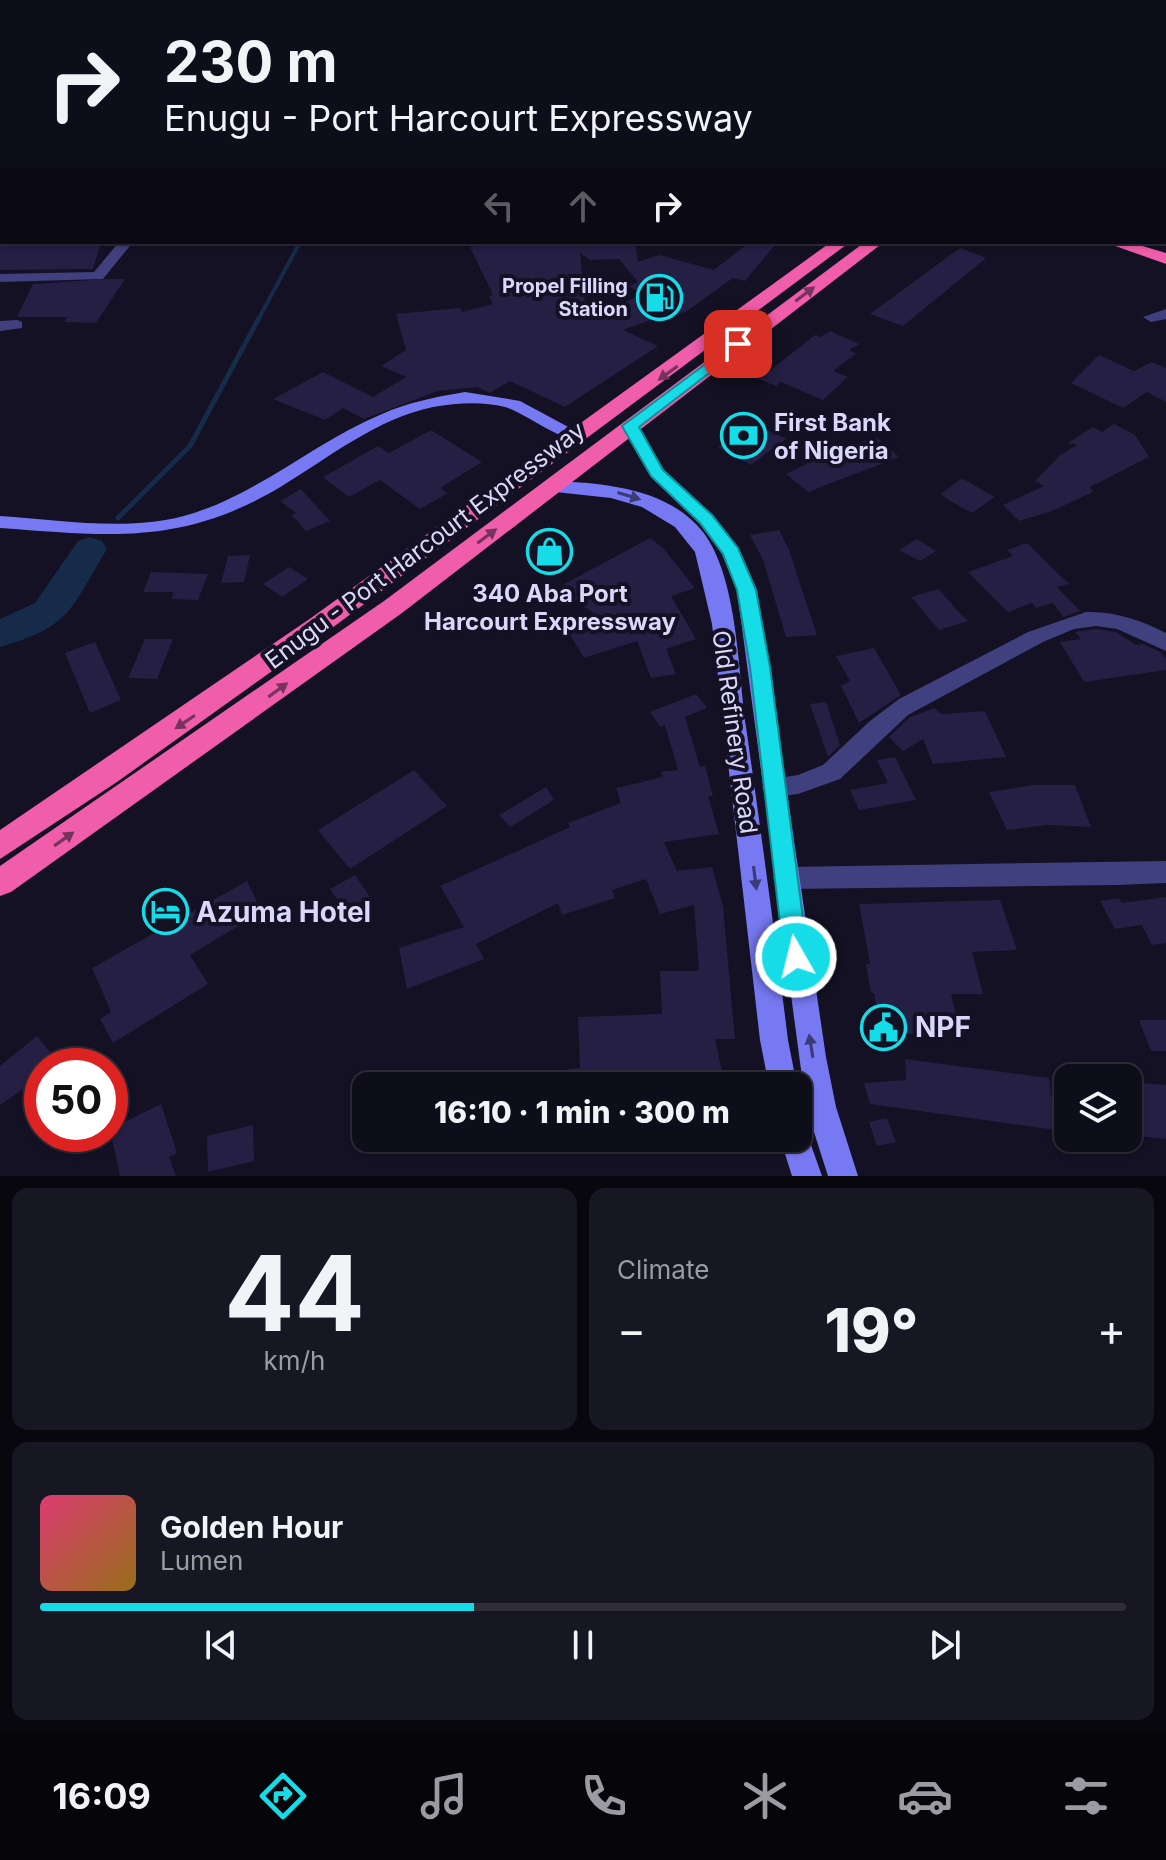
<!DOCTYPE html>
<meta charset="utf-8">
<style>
body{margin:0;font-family:Inter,sans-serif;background:#171623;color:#f1f3f6;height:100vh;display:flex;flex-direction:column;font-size:30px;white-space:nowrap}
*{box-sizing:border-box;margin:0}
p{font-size:26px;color:#9b9ca2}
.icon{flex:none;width:44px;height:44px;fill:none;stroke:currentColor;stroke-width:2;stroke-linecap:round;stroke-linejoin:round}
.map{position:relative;height:1176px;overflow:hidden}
.panel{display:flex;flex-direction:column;gap:12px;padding:12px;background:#08070e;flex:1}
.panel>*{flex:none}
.top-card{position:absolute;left:0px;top:0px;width:1166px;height:244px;box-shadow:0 2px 6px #0004,0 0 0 2px #2e2d39;background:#0e0d1a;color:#f1f3f6;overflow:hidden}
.buttons{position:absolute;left:1054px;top:1064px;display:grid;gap:16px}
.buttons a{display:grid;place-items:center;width:88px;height:88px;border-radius:16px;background:#0e0d1a;box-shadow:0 2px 6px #0004,0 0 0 2px #2e2d39;font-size:40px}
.speed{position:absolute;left:24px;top:1048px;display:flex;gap:16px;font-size:40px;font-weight:700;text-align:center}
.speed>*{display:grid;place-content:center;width:104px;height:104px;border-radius:50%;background:#0e0d1a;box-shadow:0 2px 6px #0004,0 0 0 2px #2e2d39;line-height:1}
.speed .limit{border:12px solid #d22;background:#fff;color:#111}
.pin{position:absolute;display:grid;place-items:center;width:68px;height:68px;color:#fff;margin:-34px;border-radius:16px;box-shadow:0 4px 12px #0006}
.me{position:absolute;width:88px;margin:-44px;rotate:352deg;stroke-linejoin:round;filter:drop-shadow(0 0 6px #0008)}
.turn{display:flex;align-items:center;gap:28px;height:168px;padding:0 32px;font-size:36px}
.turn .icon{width:104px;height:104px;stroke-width:2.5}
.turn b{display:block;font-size:56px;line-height:68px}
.lanes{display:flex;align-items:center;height:76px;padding:0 32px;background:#0003;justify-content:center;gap:40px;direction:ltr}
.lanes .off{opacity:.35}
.big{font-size:60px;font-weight:800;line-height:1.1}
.panel .card{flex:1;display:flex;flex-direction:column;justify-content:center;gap:12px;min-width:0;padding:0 28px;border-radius:16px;background:#171623}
.panel .dial{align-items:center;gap:0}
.dial b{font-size:104px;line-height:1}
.song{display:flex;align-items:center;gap:24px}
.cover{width:96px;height:96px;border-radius:12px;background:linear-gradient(135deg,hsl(340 70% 55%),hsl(40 70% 35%))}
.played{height:8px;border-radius:4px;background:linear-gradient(90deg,#16dce8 40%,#2e2d39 40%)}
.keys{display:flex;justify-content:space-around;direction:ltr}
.heat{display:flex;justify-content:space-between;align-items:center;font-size:44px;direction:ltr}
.panel .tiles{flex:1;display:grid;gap:12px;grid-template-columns:1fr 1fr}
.card:last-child{grid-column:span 2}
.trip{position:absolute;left:352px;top:1072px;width:460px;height:80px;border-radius:16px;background:#0e0d1a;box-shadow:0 2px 6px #0004,0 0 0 2px #2e2d39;font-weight:800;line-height:80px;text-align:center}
.tabs{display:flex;height:128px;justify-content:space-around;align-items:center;background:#06050a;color:#9b9ca2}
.tabs .icon{width:56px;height:56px}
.tabs .on{color:#16dce8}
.tabs b{font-size:36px;color:#f1f3f6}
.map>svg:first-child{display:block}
</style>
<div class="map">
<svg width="1166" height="1176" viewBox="0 0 1166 1176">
<rect width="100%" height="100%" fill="#131123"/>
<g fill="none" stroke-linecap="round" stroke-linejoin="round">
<path stroke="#152b49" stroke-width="3" d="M424 0 428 2"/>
<path stroke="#152b49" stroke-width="4" d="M258 320 300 242"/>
<path stroke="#152b49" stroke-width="5" d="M118 518 190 446 259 318"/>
<path fill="#152b49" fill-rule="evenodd" d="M90 537 102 541 107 549C70 609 73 626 0 647V619L35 603 78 541Z"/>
</g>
<path fill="#241f43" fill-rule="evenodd" d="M0 242H101L93 269 0 270Z
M479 242H635L638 262 659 255 714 270 750 242 774 246 745 281 733 278 687 311 674 316 670 313 623 330 658 346 565 407 510 381 490 393 477 387 438 391 364 419 343 408 325 420 273 399 323 372 373 397 406 377 381 366 406 350 396 314 460 308 462 312 493 304 489 296 493 295 470 247 481 245ZM580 253 590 260 619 259 638 282 629 286 643 295 596 313 588 301 585 303Z
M960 248 986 258 903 326 870 314Z
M107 279H125L96 323 64 322 68 317H17L33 284Z
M830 331 859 344 849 350 856 354 833 371 848 377 823 400 781 382 776 386 759 379 815 335 820 337Z
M1099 355 1134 371 1152 362 1166 368V402L1147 392 1123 408 1071 383Z
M754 423 786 439 751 465 718 447Z
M1114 424 1135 435 1149 457 1090 487 1093 492 1052 511 1019 521 1003 505 1044 486 1035 481 1060 455 1077 445 1068 443 1093 427 1102 432Z
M431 430 482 462 440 488 448 493 420 509 380 480 349 497 323 477 378 446 389 453Z
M876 437 899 457 808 492 786 474 828 453Z
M962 478 995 497 972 513 950 501 941 494Z
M301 489 330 521 306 531 292 515 296 513 280 501Z
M779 530 789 550 817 635 786 637 763 560 750 535Z
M650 538 663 548 695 588 671 596 696 639 666 649 676 674 651 678 637 641 584 658 565 626 598 616 557 588Z
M917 539 936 551 920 561 899 550Z
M1027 543 1069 584 1057 587 1080 611 1063 617 1053 603 1036 608 1032 603 1008 612 968 572 1013 556 1007 550Z
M250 555 244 582 221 583 228 556Z
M289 567 308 579 282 597 263 584Z
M151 572 208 574 198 600 171 599 174 592H143Z
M939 589 955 608 968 621 939 630 911 597Z
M1096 629 1116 632 1136 645 1143 644 1160 652 1166 659V670L1084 682 1060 642 1081 639 1075 632Z
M145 639H173L157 679 128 678Z
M95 642 121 700 90 713 65 653Z
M874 648 901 695 859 723 841 686 850 681 836 656Z
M696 694 707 708 685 717 700 767 705 766 713 796H708L719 834 664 842 677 871 712 867 723 906 735 1039H715L725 1086H570L568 1069 580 1068 578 1017 662 1014 660 971H699L694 905 660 914 646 879 612 890 615 898 562 915 558 903 476 944 484 959 407 989 399 948 464 927 440 886 570 827 568 823 621 803 616 788 663 777 661 772 678 770 665 725 660 727 650 712Z
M826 702 840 745 828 757 810 704Z
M934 708 941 714 985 711 1006 757 933 764 923 739 903 751 889 737 910 717Z
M895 757 916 800 859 810 850 790 888 783 877 760Z
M414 770 447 806 350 869 318 830Z
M1033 785H1075L1091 827 1047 825 1007 830 989 792Z
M546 787 554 800 510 827 499 815Z
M355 875 370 897 345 911 330 889Z
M247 881 262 912 190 955 208 984 113 1043 100 1019 111 1012 92 968Z
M1166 897V943L1152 945 1142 925 1115 929 1100 901 1119 898 1122 903Z
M1000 900 1017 950 972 952 983 994H951L960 1033 882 1034 874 993H871L866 964H870L859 904Z
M1139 1020H1166V1051H1151Z
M37 1036 61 1066H42V1076L0 1105V1066Z
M905 1059 1049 1078 1056 1130 870 1104 864 1083 906 1080Z
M1128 1082 1166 1085V1139L1128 1135Z
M161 1104 177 1153 169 1157 176 1176H120L110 1129Z
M887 1118 896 1142 877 1146 869 1122Z
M253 1125 254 1161 208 1172 207 1136Z"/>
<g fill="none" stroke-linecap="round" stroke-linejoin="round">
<path fill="#40407e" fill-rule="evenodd" d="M42 0H50L51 2H41Z
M120 0H132L134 2H122Z
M252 0H263L265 2H254Z
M0 26H2V32H0Z
M0 43H2L0 58Z
M0 145H2V153H0Z
M119 242H133L103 279 0 282V274L94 272Z
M1166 309V319L1151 322 1143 317Z
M17 320 22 322V328L0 331V321Z
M1086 612C1114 611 1141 620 1166 633V651L1117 629 1096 626 1074 629 1043 642 908 715 840 779 798 794 774 797 766 794 762 787 766 780 798 775 823 765 870 721 899 699 1028 632Z
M1166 861V883L1118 885 786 889 777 886 773 878 777 870 786 867Z"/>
<path fill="#7779f2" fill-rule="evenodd" d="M465 392 520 401 585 436 582 440C564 444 526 413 505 407 481 401 457 403 433 407 378 418 328 458 282 486 182 546 111 536 0 528V516C63 520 133 533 194 513 262 491 317 441 382 414 409 402 436 397 465 392Z
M630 421 636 422 664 470 713 515 738 547 757 590 826 1057 836 1107 858 1176H828L806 1107 737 590 722 554 699 523 651 477 621 426Z
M552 481C604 483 668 488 703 532 738 578 738 671 746 727 761 831 775 935 788 1040L797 1086H769L760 1040 712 624 695 552 675 527 642 507 611 498 546 491 543 487Z
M798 1124 805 1128 822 1176H792L780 1138H798Z"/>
<path fill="#b868f1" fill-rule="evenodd" d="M795 0H813L815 2H797Z
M1164 79H1166V86H1164Z"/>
<path fill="#f05daa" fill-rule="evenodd" d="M762 0H778L780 2H764Z
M870 0H882L883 2H871Z
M1164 66H1166V74H1164Z
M831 242H850L328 631 117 782 0 859V830L311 618Z
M865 242H884L402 613 11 892 0 896V866L384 601Z
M1104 242H1129L1166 253V264Z"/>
</g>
<defs><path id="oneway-solid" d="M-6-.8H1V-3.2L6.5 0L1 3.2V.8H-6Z" transform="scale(2)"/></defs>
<g fill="#763360">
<use href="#oneway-solid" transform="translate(805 294) rotate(-37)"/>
<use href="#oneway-solid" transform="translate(668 373) rotate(144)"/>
<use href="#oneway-solid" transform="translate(487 536) rotate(-37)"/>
<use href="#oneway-solid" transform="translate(278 690) rotate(-36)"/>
<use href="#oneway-solid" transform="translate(185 722) rotate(146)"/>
<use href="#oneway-solid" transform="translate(64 839) rotate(-35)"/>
</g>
<g fill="#3b3b76">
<use href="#oneway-solid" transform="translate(629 496) rotate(17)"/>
<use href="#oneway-solid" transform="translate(755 878) rotate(83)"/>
<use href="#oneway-solid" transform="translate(811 1046) rotate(-99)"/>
</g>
<path fill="#16dce8" stroke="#0e8f97" stroke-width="2" d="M738 340 743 341V347L639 427 663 470 712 515 738 548 756 590 770 667 808 957 805 965 796 968 788 965 784 957 750 667 737 590 723 554 700 523 651 476 622 426Z"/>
<defs>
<symbol id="fuel-ring" viewBox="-11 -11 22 22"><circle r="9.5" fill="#131123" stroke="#16dce8" stroke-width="1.5"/><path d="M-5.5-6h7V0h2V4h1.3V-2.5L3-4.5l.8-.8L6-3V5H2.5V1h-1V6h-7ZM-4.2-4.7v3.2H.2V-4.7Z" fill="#16dce8"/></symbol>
<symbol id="bank-ring" viewBox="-11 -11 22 22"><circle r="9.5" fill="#131123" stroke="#16dce8" stroke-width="1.5"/><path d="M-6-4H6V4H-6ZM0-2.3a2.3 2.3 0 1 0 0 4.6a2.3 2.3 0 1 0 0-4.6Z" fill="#16dce8"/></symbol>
<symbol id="shop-ring" viewBox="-11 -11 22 22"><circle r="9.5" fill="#131123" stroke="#16dce8" stroke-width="1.5"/><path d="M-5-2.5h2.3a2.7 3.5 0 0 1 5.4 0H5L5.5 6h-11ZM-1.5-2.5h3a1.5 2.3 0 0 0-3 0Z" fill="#16dce8"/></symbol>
<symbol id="hotel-ring" viewBox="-11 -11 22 22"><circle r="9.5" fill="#131123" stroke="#16dce8" stroke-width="1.5"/><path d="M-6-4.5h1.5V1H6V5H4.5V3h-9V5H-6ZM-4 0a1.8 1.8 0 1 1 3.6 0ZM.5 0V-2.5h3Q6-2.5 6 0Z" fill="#16dce8"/></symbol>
<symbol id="civic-ring" viewBox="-11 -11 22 22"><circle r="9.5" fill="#131123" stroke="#16dce8" stroke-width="1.5"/><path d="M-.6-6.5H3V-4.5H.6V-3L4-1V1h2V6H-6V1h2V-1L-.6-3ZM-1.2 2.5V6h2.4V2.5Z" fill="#16dce8"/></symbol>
</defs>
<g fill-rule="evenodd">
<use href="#fuel-ring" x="634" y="272" width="51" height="51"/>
<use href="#bank-ring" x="718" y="410" width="51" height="51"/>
<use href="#shop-ring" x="524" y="526" width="51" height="51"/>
<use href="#hotel-ring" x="140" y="886" width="51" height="51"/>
<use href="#civic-ring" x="858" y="1002" width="51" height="51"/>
</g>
<g text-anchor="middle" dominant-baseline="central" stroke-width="8" stroke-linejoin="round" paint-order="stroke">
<g font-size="20" font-weight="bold" fill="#dad7fb" stroke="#131123" text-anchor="end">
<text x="628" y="286">Propel Filling<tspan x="628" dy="23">Station</tspan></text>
</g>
<g font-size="24" font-weight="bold" fill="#dad7fb" stroke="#131123" text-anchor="start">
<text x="774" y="422">First Bank<tspan x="774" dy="28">of Nigeria</tspan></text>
<text x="550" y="593" text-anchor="middle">340 Aba Port<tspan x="550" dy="28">Harcourt Expressway</tspan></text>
</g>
<g font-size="24" fill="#dad7fb" stroke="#131123">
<text transform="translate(425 545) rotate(-37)">Enugu - Port Harcourt Expressway</text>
<text transform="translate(735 732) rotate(82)">Old Refinery Road</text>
</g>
<g font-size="28" font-weight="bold" fill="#dad7fb" stroke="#131123" text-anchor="start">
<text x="196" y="912">Azuma Hotel</text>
<text x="915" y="1027">NPF</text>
</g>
</g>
</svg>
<div class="buttons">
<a><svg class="icon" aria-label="layers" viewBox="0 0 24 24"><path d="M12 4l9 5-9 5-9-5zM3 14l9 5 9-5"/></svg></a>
</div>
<div class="speed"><div class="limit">50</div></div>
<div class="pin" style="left:738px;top:344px;background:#d93025"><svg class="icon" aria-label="arrive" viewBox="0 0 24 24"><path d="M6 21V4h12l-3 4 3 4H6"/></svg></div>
<svg class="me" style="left:796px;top:957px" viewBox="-20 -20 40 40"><circle r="17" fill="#16dce8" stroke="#fff" stroke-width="3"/><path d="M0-11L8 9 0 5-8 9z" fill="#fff"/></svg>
<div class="trip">16:10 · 1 min · 300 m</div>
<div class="top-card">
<div class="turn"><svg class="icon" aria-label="right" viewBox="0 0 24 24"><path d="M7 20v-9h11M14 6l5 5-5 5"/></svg><div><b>230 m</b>Enugu - Port Harcourt Expressway</div></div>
<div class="lanes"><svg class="icon off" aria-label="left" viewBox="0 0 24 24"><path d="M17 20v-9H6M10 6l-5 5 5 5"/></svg><svg class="icon off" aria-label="ahead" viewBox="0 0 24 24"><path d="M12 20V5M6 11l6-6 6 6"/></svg><svg class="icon" aria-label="right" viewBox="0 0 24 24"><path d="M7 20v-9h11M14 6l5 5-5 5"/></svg></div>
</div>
</div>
<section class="panel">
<div class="tiles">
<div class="card dial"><b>44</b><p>km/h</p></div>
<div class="card"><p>Climate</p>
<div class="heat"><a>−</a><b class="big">19°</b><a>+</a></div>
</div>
<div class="card">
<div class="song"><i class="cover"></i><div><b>Golden Hour</b><p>Lumen</p></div></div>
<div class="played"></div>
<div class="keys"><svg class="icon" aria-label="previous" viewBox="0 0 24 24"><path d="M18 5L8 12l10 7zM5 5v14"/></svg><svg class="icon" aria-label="pause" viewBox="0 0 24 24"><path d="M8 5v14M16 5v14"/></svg><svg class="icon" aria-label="next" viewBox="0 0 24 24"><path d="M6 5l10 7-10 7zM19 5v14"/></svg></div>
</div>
</div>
</section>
<nav class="tabs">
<b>16:09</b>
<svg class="icon on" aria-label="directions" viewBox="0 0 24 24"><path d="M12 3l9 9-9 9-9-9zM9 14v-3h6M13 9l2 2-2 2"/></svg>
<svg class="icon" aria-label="music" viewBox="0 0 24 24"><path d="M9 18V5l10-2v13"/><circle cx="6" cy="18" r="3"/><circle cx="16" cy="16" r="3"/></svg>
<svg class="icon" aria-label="phone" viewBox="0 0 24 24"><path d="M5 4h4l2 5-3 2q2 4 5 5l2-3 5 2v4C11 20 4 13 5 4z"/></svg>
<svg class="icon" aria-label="climate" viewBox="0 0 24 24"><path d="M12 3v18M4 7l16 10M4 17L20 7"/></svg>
<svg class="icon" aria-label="car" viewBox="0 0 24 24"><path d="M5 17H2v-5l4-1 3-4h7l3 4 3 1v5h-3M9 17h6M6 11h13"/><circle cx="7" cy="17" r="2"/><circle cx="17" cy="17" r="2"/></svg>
<svg class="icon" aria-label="filters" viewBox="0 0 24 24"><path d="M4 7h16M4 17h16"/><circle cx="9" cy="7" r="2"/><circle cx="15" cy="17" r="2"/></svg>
</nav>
